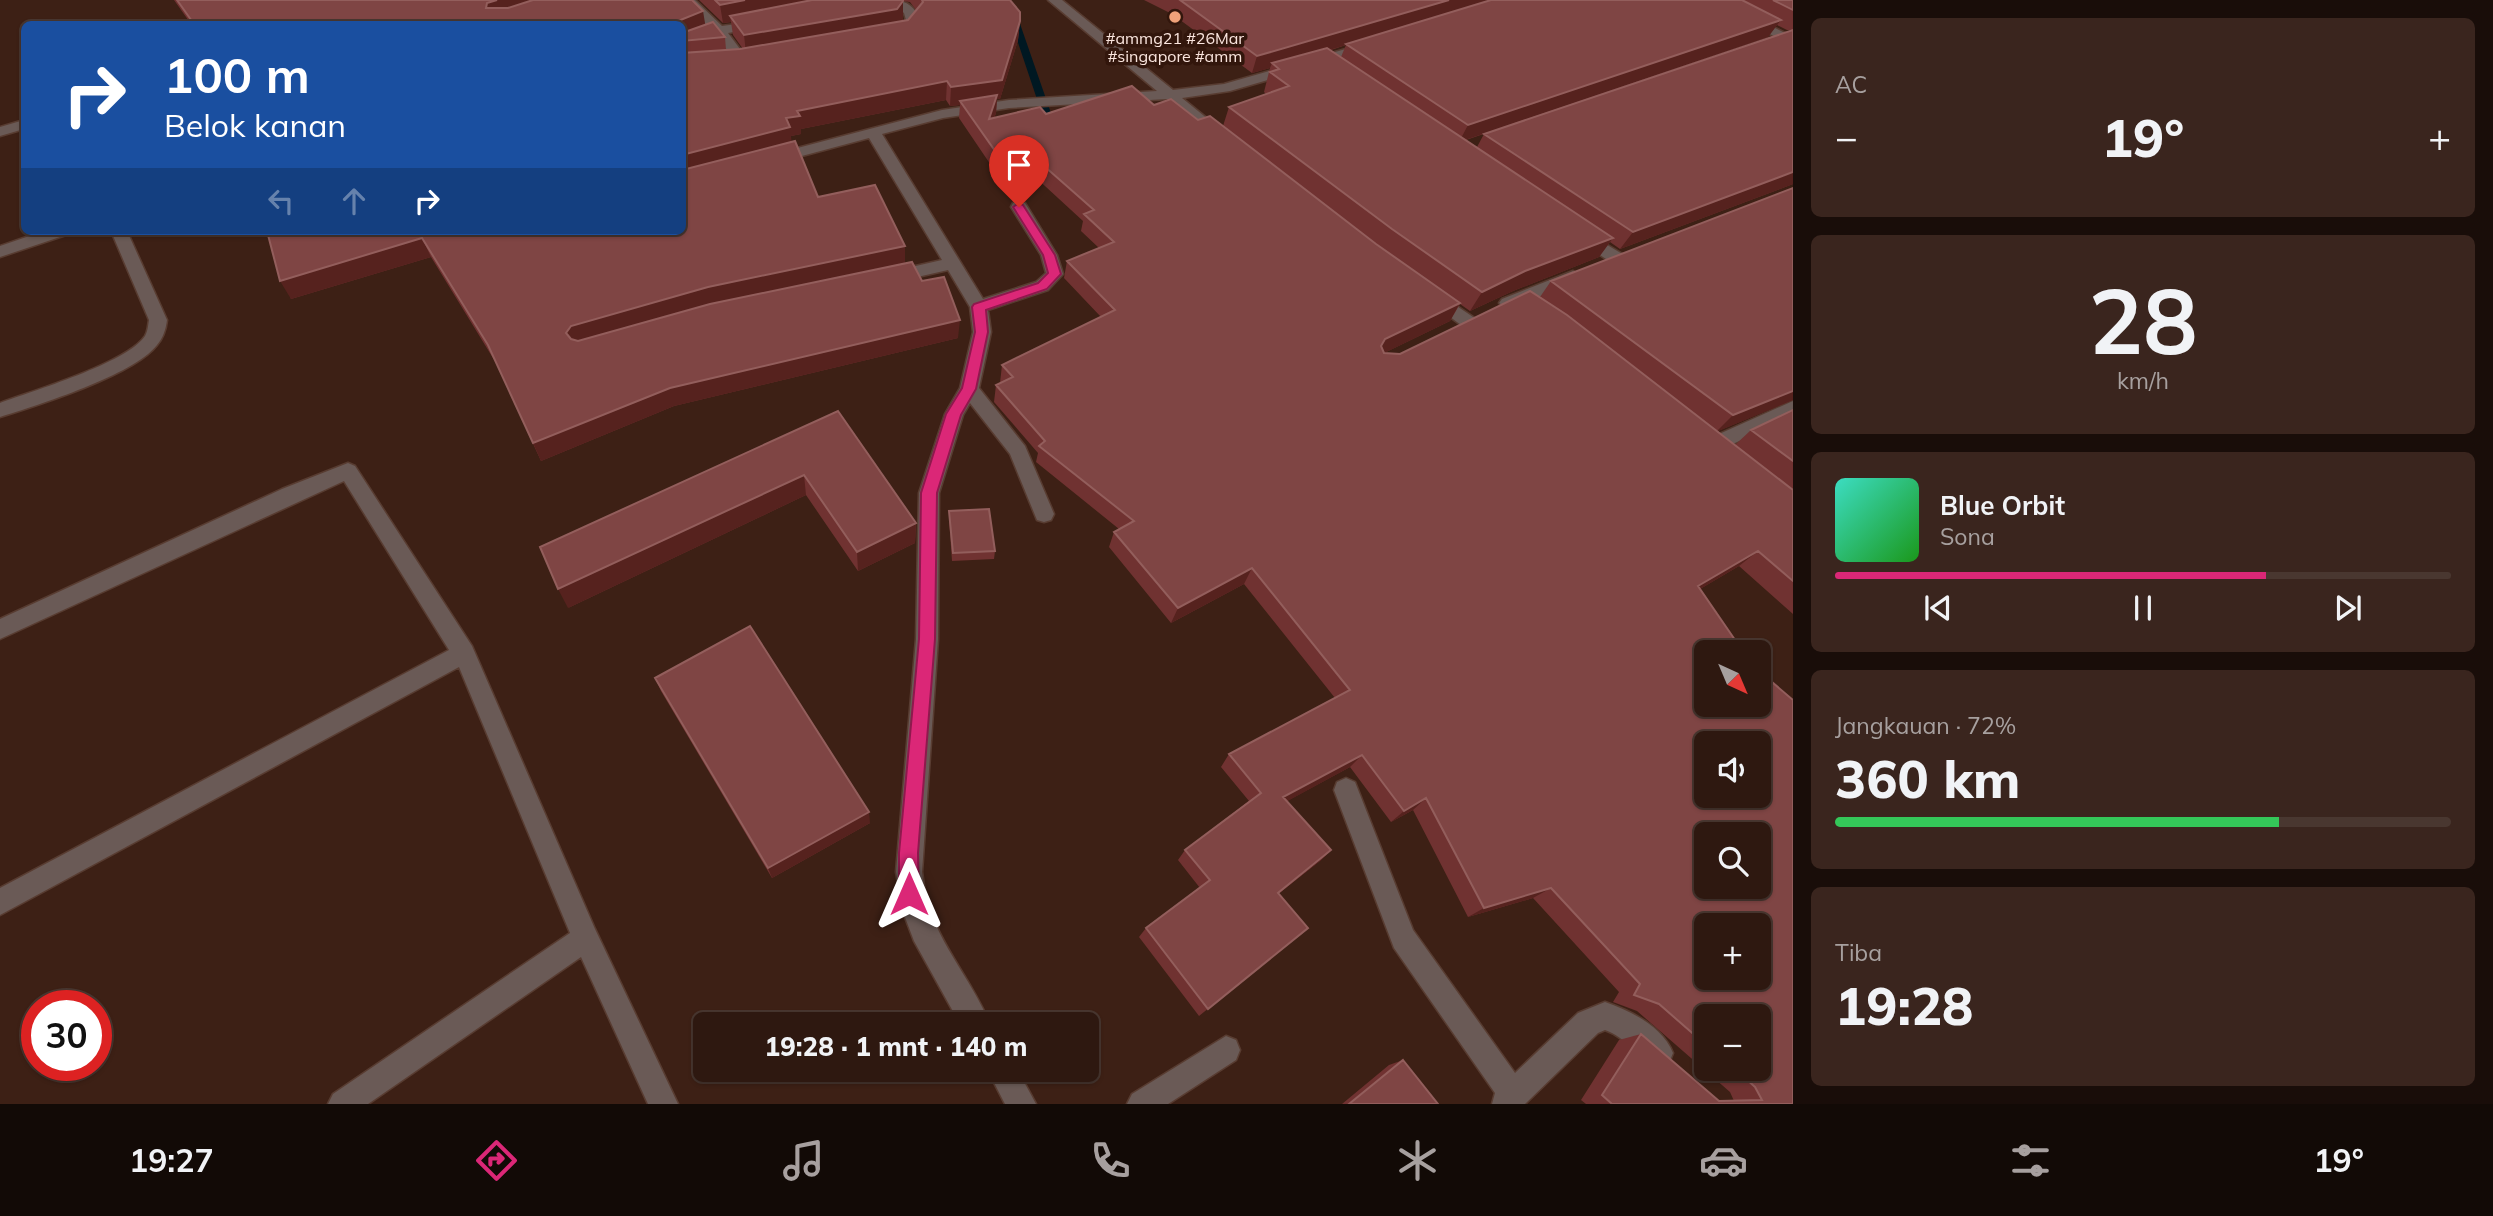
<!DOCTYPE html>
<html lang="id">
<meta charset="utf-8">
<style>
body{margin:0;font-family:Mulish,sans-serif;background:#3a251e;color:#f1f3f6;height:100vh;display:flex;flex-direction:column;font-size:26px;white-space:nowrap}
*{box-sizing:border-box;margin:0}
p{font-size:23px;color:#a7a09f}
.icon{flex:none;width:38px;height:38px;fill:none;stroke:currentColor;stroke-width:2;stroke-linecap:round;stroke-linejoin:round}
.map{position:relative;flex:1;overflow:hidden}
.panel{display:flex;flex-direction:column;gap:18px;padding:18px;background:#190d09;width:700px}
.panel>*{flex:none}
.guide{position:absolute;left:21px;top:21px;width:665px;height:214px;border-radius:10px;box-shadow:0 2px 5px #0004,0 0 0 2px #493730;background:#1a4fa0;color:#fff;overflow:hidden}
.needle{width:46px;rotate:136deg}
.controls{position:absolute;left:1694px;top:640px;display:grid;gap:14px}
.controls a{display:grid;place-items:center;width:77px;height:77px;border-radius:10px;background:#2e1810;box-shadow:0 2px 5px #0004,0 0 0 2px #493730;font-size:35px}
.speed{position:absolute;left:21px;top:990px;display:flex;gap:14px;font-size:35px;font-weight:700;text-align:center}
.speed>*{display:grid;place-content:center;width:91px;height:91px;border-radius:50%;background:#2e1810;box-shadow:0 2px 5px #0004,0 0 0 2px #493730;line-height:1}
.speed .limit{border:10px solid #d22;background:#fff;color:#111}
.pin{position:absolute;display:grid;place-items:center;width:60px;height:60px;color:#fff;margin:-72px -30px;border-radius:50% 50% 50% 0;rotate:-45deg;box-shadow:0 0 7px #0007}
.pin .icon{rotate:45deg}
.me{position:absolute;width:77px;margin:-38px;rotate:0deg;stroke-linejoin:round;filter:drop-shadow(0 0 5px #0008)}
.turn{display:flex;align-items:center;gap:24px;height:147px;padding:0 28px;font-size:32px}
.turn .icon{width:91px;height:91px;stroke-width:2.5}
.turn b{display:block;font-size:49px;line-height:60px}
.lanes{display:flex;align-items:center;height:66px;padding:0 28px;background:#0003;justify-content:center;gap:35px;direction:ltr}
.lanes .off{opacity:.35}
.big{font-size:52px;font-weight:800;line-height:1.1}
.panel .card{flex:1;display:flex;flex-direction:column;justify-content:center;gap:10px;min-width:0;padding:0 24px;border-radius:10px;background:#3a251e}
.panel .dial{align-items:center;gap:0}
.dial b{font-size:91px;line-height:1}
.song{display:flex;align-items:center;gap:21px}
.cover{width:84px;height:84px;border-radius:10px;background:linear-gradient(135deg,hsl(170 70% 55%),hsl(120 70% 35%))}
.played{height:7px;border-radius:4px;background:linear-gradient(90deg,#db2777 70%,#493730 70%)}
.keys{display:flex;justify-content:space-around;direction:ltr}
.heat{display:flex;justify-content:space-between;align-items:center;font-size:38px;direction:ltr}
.charge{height:10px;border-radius:5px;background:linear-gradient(90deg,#34c759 72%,#493730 0)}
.trip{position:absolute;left:693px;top:1012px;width:406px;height:70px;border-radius:10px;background:#2e1810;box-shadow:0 2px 5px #0004,0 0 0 2px #493730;font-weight:800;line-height:70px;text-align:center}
.tab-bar{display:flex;height:112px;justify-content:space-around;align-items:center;background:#120a06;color:#a7a09f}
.tab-bar .icon{width:49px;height:49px}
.tab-bar .active{color:#db2777}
.tab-bar b{font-size:32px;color:#f1f3f6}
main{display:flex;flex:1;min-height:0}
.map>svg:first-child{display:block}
</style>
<main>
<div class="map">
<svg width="1793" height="1104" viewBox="0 0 1793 1104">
<rect width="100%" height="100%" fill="#3d2015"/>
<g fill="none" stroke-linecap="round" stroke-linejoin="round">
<path fill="#001822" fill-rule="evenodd" d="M994 0H1003L1018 18 1052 116 1062 125V129H1056L1043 117 1010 19Z"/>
<defs>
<path id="minor" d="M682 0H695L722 26 765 20V26L728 33 749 61 747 64H737L717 37 682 51V42L710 30Z
M888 0C905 0 914 4 920 21L907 36 896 38 889 34 906 20 904 13Z
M1048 0H1062L1173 90 1224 84 1370 42 1377 46 1375 49 1230 91 1182 98 1225 133 1227 136 1225 139H1215L1167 99 1009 108 943 118 882 134 983 299 1036 282 1046 273 1041 255 1011 207 1013 203H1025L1057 255 1063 274 1048 290 988 310 991 332 979 388 1025 446 1054 514 1051 520 1044 522 1037 520 1010 454 970 403 963 415 939 493 938 639 922 872C929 938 966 967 990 1024H960L914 941 903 912 896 872 916 639 919 493 945 414 960 388 973 332 970 307 948 270 891 283 883 277 885 273 942 260 869 138 772 164 764 159 767 156 942 110 1009 100 1157 91Z
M1704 0H1720L1793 37V46Z
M24 120V129L0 136V127Z
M1582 230 1624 255 1626 259 1624 263H1612L1576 239 1574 235 1576 231Z
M44 231H68L66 235 0 257V246Z
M111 231H127L167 320C166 329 163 338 157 345 134 375 38 405 0 417V403C32 391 127 363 145 336 148 331 148 325 149 320Z
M1573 271 1581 277 1579 281 1508 309 1499 303 1502 299Z
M1433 290 1473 317 1476 321 1473 325H1461L1427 300 1424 296 1427 292Z
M1793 401V416L1722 449 1715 451 1708 449 1705 444 1708 439Z
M348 463 355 466 472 646 595 929 678 1104H648L581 957 368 1104H328L333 1094 570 933 459 667 0 915V888L449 650 344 481 0 639V619L282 489Z
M1346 778 1355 782 1413 930 1515 1073 1578 1013 1605 1002C1631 1011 1662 1026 1673 1053L1669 1063 1659 1067C1638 1059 1626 1037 1605 1030L1598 1033 1525 1104H1492L1495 1093 1394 948 1334 790 1337 782Z
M1226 1036 1236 1040 1240 1050 1236 1060 1168 1104H1127L1132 1094Z
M987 1069H1017L1036 1104H1005Z"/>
</defs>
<use href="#minor" stroke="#583c31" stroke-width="3"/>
<use href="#minor" fill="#6a5a56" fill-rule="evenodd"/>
</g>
<path fill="#703231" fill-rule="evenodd" d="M174 0H693L705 25 725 37 726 50 743 49 733 35 731 22 723 23 699 0H1010L1020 21 1018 40 1000 99H997L996 113 994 118 1154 105 1198 120 1223 126 1229 107 1266 94 1264 92 1270 68 1252 73 1172 14 1144 0H1793V30H1787L1777 25 1768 37 1466 140 1477 147 1484 134 1793 30V184L1620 249 1610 242 1599 257 1513 291 1470 311 1460 304 1450 321 1384 353 1400 354 1540 297 1551 281 1793 188V400L1718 431 1735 445 1751 430 1793 410V614L1739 566 1700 589 1793 1104H1586L1581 1100 1619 1040 1641 1034 1719 1101H1734L1730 1092 1637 1011 1613 1002 1619 992 1533 898 1468 917 1413 810 1391 822 1350 767 1287 801 1331 850 1320 861 1278 894 1308 928 1199 1016 1139 937 1146 928 1200 888 1178 860 1185 850 1249 801 1221 767 1229 754 1335 698 1244 584 1171 623 1109 547 1114 532 1119 529 1036 462 1038 453 994 402 996 385 1000 383 1002 365 1101 317 1064 278 1067 261 1099 248 1081 231 1083 221 1033 175 1003 183 959 118 960 105 950 106 946 100 801 129V134L791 136V142L818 197 905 246V263L922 281 958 338 674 406 541 461 496 363 431 257 291 299 267 231H682V24H191ZM903 1 910 2 916 10 908 20 902 21 903 19ZM1346 45 1341 57 1331 50ZM1706 1017 1759 1069H1706Z
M838 411 916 523 915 543 858 571 806 495 568 608Z
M949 511 995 551 994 559 952 561 949 519Z
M655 678 870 823 772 878 661 691Z
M1403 1060 1438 1104H1342L1389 1065Z"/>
<path fill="#56221e" d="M497 0H557L493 22 486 8 487 3Z
M745 0H838L730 16 731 22 723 23 720 5Z
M1449 0H1500L1346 44V45L1275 66 1272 63 1270 68 1252 73 1257 56Z
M903 1V19L897 28 746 53 744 35Z
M703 11 706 29 682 39V24H678V21Z
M1781 20 1768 37 1459 142 1468 125Z
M1020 21 1018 40 1000 99H997L996 113 988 137 960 101V105L950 106 951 87Z
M947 81 946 100 801 129V134L791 136 792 146 682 175V155L786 118 797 111Z
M1035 158 1033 175 1003 183 1005 165Z
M1793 172V184L1620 249 1633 232Z
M422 238 431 257 291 299 280 281Z
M1613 238 1599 257 1513 291 1470 311 1482 292 1525 271Z
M905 246V265L572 351 566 333 571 326 708 287Z
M1460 303 1450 321 1376 357 1385 339Z
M960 320 958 338 674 406 541 461 533 443 670 388Z
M1793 391V400L1716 432 1733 415Z
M804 475 806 495 568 608 558 589Z
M916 523 915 543 858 571 857 552Z
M1758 551 1739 566 1680 601 1698 586Z
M1252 568 1244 584 1171 623 1178 608Z
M1362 755 1350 767 1273 809 1283 797Z
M1426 798 1413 810 1391 822 1404 811Z
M869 812 870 823 772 878 768 868Z
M1331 850 1320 861 1267 903 1278 893Z
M1551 888 1533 898 1468 917 1484 908Z"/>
<path fill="#7f4544" stroke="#935e5c" stroke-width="2" fill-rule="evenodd" d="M177 0H497L487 3 486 8H508L533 0H692L703 11 678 21V24H194Z
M715 0H745L720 5Z
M812 0H903V1L897 9 744 35 730 16Z
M922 0H1010L1020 12V21L1002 80 951 87 947 81 797 111 800 116 786 118 790 127 682 155V53L740 49 908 20 923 2Z
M1180 0H1449L1257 56Z
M1491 0H1742L1781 20 1468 125 1346 44Z
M1773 0H1793V10Z
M713 22 725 37 682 41V33Z
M1793 30V172L1633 232 1484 134Z
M1327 48 1613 238 1525 271 1482 292 1392 229 1229 107 1289 86 1270 72 1279 69 1272 63Z
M1132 86 1154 105 1171 99 1198 120 1210 116 1376 244 1460 303 1385 339 1381 346 1384 353 1400 354 1530 291 1567 315 1793 490V581L1758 551 1698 586 1744 653H1706V705H1759V671L1793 700V1104H1612L1602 1095 1641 1034 1719 1101 1762 1100 1755 1087 1735 1069H1759V1017H1706V1045L1659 1004 1634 995 1640 984 1551 888 1484 908 1426 798 1404 811 1362 755 1283 797 1331 850 1278 893 1308 928 1208 1009 1146 928 1210 880 1185 850 1261 793 1229 754 1350 690 1252 568 1178 608 1114 532 1134 521 1039 446 1045 441 996 385 1013 377 1002 365 1115 310 1067 261 1114 242 1084 214 1094 210 1035 158 1005 165 960 101 997 95 989 119 1040 107 1046 114ZM1706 744H1759V796H1706ZM1706 835H1759V887H1706ZM1706 926H1759V978H1706Z
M795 141 818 197 875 185 905 246 708 287 571 326 566 333 571 339 578 341 710 304 912 262 922 281 944 277 960 320 670 388 533 443 488 345 422 238 280 281 267 231H682V170Z
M1793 188V391L1733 415 1551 281Z
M1793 410V461L1751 430Z
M838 411 916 523 857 552 804 475 558 589 540 547Z
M989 509 995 551 953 553 949 511Z
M750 626 869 812 768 868 655 678Z
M1403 1060 1438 1104H1349Z"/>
<path fill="#db2777" stroke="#8e194d" stroke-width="2" d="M1019 203 1023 205 1055 255 1061 274 1047 289 986 310 988 332 976 389 961 415 937 493 935 639 918 853 919 894 916 901 909 903 902 901 899 894V853L919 639 921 493 946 414 962 388 975 332 972 307 974 304 1038 283 1048 273 1043 255 1013 207Z"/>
<circle fill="#f0a27a" stroke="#32160c" stroke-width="2.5" cx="1175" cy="17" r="7"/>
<g text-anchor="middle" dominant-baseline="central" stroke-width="7" stroke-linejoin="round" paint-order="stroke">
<g font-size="16" fill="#fbe6df" stroke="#32160c">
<text x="1175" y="38">#ammg21 #26Mar<tspan x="1175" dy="18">#singapore #amm</tspan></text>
</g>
</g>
</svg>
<div class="controls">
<a><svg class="needle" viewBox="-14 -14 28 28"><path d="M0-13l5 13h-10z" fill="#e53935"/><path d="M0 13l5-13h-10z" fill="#a7a09f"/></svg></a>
<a><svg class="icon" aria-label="sound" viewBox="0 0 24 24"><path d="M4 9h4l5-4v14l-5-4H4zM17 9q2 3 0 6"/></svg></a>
<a><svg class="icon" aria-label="search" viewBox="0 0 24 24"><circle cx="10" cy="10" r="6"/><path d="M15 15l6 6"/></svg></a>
<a>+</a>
<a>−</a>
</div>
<div class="speed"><div class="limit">30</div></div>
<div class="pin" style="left:1019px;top:207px;background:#d93025"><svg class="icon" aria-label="arrive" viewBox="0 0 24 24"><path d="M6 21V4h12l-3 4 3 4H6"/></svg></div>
<svg class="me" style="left:909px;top:894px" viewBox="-20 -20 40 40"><path d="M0-17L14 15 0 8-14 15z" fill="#db2777" stroke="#fff" stroke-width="4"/></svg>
<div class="trip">19:28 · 1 mnt · 140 m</div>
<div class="guide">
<div class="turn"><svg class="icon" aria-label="right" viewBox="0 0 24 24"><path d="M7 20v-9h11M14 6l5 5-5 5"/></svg><div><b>100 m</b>Belok kanan</div></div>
<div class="lanes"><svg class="icon off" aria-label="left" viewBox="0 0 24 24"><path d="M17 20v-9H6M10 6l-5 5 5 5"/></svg><svg class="icon off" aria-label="ahead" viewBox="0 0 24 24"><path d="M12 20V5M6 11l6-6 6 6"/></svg><svg class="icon" aria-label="right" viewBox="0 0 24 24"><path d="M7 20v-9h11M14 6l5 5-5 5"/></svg></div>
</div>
</div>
<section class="panel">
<div class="card"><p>AC</p>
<div class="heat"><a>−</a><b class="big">19°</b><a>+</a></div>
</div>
<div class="card dial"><b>28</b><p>km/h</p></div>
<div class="card">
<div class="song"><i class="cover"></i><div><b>Blue Orbit</b><p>Sona</p></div></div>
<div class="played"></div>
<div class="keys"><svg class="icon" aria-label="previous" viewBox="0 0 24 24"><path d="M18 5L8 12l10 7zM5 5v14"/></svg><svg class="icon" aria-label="pause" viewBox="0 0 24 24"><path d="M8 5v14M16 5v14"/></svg><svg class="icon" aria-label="next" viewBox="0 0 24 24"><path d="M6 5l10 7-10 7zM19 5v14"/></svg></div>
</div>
<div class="card"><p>Jangkauan · 72%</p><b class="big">360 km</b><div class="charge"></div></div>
<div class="card"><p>Tiba</p><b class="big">19:28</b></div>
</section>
</main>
<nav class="tab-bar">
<b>19:27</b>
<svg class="icon active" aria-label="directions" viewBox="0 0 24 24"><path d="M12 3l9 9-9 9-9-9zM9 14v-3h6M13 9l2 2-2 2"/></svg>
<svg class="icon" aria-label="music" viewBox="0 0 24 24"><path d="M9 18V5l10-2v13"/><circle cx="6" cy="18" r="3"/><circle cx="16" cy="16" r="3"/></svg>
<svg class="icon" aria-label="phone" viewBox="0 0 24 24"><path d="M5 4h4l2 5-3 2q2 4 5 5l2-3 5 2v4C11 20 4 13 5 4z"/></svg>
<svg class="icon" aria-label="climate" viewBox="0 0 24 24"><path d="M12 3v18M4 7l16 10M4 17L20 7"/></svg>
<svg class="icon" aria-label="car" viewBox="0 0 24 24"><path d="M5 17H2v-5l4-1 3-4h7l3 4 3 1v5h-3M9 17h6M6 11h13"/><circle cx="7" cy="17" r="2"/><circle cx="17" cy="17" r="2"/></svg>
<svg class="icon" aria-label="filters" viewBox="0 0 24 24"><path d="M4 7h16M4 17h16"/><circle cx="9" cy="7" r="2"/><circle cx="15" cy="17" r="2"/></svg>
<b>19°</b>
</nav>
